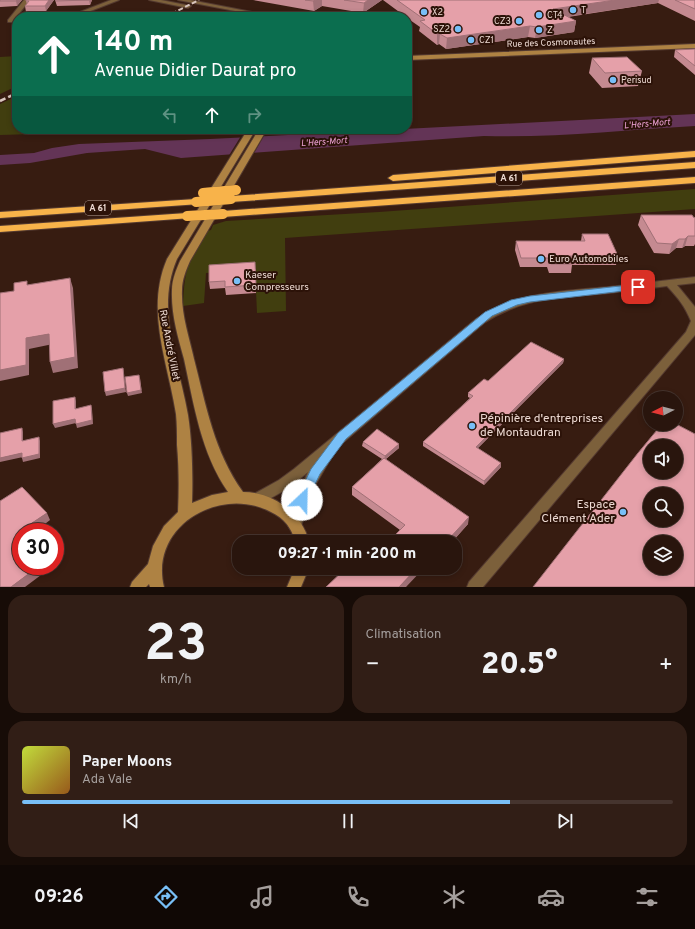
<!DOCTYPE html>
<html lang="fr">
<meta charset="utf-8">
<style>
body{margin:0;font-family:Overpass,sans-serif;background:#311e16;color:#f1f3f6;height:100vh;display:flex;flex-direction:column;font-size:15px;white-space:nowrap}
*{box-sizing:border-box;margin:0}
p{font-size:13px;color:#a59f9d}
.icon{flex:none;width:22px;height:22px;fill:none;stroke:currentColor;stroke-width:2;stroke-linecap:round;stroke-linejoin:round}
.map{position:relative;height:587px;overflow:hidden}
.drawer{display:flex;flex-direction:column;gap:8px;padding:8px;background:#170c07;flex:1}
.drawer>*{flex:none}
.guide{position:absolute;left:12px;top:12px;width:400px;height:122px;border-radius:16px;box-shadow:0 2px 6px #0003,0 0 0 1px #45342e;background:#0b6e4f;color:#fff;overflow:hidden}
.needle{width:26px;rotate:264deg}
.tools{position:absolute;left:643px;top:391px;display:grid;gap:8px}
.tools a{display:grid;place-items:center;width:40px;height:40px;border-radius:50%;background:#29150d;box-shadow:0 2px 6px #0003,0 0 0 1px #45342e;font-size:20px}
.speed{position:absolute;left:12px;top:523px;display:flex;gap:8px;font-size:20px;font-weight:700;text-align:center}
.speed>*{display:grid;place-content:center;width:52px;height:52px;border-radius:50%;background:#29150d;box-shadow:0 2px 6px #0003,0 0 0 1px #45342e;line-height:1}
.speed .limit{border:6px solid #d22;background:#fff;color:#111}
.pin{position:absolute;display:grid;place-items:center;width:34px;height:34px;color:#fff;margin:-17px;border-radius:8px;box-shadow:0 2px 6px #0006}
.me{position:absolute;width:44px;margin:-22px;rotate:24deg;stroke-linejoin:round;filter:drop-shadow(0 0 3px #0008)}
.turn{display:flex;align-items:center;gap:14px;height:84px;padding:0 16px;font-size:18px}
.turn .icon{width:52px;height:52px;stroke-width:2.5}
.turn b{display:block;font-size:28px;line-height:34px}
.lanes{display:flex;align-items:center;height:38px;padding:0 16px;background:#0003;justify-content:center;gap:20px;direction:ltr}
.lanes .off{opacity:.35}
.big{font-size:30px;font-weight:800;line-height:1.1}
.drawer .widget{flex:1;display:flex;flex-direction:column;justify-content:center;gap:6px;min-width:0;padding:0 14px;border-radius:16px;background:#311e16}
.drawer .dial{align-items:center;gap:0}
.dial b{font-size:52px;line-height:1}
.song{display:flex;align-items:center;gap:12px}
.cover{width:48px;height:48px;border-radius:6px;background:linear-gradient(135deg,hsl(70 70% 55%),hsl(30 70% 35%))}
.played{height:4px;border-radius:2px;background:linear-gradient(90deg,#78bff7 75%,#45342e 75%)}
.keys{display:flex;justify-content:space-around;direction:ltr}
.heat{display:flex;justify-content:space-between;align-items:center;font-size:22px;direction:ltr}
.drawer .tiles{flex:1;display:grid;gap:8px;grid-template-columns:1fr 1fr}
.widget:last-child{grid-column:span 2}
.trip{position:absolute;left:232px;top:535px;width:230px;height:40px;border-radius:16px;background:#29150d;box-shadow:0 2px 6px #0003,0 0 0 1px #45342e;font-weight:800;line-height:40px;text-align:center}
.dock{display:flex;height:64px;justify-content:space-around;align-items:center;background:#100805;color:#a59f9d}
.dock .icon{width:28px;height:28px}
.dock .active{color:#78bff7}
.dock b{font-size:18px;color:#f1f3f6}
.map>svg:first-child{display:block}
</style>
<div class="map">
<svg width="695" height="587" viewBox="0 0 695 587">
<rect width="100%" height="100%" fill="#371c11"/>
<path fill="#413e0f" d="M17 56V86L0 94V57Z
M17 96V129H37L35 134 0 135V104Z
M695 189V209L285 238 286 311 257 313 255 269 206 273 204 303 183 306C184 276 187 256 207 231L211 230 213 225 226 221 379 212Z"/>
<path fill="#633456" d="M695 114V126C624 130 555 138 484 136L181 158 145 149 87 153 30 163 0 165V155L34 153 52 148 79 144 210 139Z"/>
<path fill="#371c11" d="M265 134 253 155 228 157 241 136Z"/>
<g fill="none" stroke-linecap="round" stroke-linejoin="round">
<defs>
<path id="minor" d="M24 0H30L12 22H8V20Z
M111 0H119L75 17H67Z
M695 277V283L677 285 695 307V335L483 587H467L469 582 686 332 691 321C684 305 679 299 667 286 644 289 620 292 597 294 555 298 520 299 484 323L333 451 334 453 314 487 300 529 295 531 290 529 288 525 297 496 308 472 289 488 262 503 257 504 252 503 250 499 252 495 279 480 294 469 476 319C517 292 563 291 609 287 638 284 666 280 695 277Z"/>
<path id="tertiary" d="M149 0H161L191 6 188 8Z
M178 0H190L278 17H266Z"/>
<path id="secondary" d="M695 44V48L407 60V56Z
M248 129H256L177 259C155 310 179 363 188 415 192 440 193 477 192 503L212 495 228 492C201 453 194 405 184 359 178 337 171 314 172 290 172 280 176 270 180 261L259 129H267L190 261C186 270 182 280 182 290 181 314 189 336 194 359 206 405 214 452 243 492 272 492 302 512 309 542H295C292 528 284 518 271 512 220 485 149 526 164 587H150L149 584 146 587H130L132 582 148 564 153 546 164 526 178 512C179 490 179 467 177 445 177 435 177 424 176 414 168 363 145 310 167 259Z
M295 568H309L301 587H287Z"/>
<path id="motorway" d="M695 151V157L393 181 388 178 393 175Z
M695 162V168L231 202 226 199 231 196Z
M695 177V183L223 217 218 214 223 211Z
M196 199 201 202 200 204 0 218V212Z
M187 213 191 214 192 216 191 218 0 232V226Z"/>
</defs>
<use href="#minor" stroke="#543a30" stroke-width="2"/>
<use href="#tertiary" stroke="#543a30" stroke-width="2"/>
<use href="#secondary" stroke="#543a30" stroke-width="2"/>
<use href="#motorway" stroke="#543a30" stroke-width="2"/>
<use href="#minor" fill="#7c603b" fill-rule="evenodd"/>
<use href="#tertiary" fill="#7c603b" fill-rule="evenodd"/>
<use href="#secondary" fill="#ae8243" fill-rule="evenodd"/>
<use href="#motorway" fill="#f8b34a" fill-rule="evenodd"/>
<path stroke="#d9c6be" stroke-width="2" stroke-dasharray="5 2.5" stroke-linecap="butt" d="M165 17 199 0
M11 96 17 93"/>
<path stroke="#d9c6be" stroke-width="2.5" stroke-dasharray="6 3" stroke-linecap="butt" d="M0 101 13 95"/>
<defs>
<path id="motorway-bridge" d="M203 193 236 190
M196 202 231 199
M187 216 223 214"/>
</defs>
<use href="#motorway-bridge" stroke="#543a30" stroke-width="10" stroke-linecap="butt"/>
<use href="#motorway-bridge" stroke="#f8b34a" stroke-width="10"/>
</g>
<path fill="#c58a91" d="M0 0H22L17 6 0 7Z
M54 0 46 11 26 12 25 6 27 4 26 1Z
M55 0H92L90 5 57 6Z
M253 0H382L363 13 322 6 314 11Z
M383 0H695V21L658 3 568 17 576 21 574 32 535 38 528 37 446 49 439 44 437 45 419 31 420 27 407 18V17H406Z
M695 49V75L674 57 675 50Z
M592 58 642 71 638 86 602 88 589 73Z
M641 215 695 217V244L694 246H685L682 248H676L669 254 654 253 638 225Z
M582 234 618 256 616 265H572L571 273H549L547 267H520L515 250 516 241H581Z
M256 269V293L226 295 225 288 210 289 209 282Z
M564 359 563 363 478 448 501 467 484 485 423 446V442L470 398 468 397V393L488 381Z
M363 442 399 448 386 459 468 524 452 542H388L400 530 352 495V487L382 459 362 446Z"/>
<path fill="#a07076" d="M17 0H22L17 6 16 1Z
M49 0H54L46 11 45 6Z
M89 0H92L90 5Z
M316 0H322V6L314 11 313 1Z
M368 0H382L363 13 364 3Z
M615 0H659L658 3 551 19 553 9Z
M576 21 574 32 535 38 537 27Z
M530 26 528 37 446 49 447 38Z
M437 34H440L439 44 437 45Z
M688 236 685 246 682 248 685 239Z
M679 239 676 248 669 254 672 244Z
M70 278 73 288 78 368 53 373 50 362Z
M49 334 53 344 29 349V375L0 381V370L26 338Z
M564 359 563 363 475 451 476 447Z
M123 368 126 392 106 396 105 392Z
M140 378 142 393 128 396 127 393Z
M75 397 76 401V412L75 409Z
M91 405 92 409 93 424 77 428 76 424Z
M75 419 76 423 55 428 53 424Z
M22 428 23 432V445L22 441Z
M39 437 40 441V458L23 462 22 458Z
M399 444V448L384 460 385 456Z
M22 453 23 457 0 462V458Z
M501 463V467L484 485V481Z
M47 513 50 520 36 531 32 523Z
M469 517 468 524 452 542H446Z
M59 551 62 559 55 564V554Z
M39 566H53L25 587H11Z
M417 568H424L406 587H399Z"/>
<path fill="#e5a0a9" stroke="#a07076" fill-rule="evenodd" d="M0 0H17L16 1H0Z
M26 0H49L45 6H25L29 1H26Z
M55 0H89L56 1Z
M305 0H316L313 1Z
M344 0H368L364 3Z
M397 0H615L553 9 576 21 537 27 530 26 447 38 440 34H437L420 21 425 20Z
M675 0H695V9Z
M695 49V66L675 50Z
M627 57 642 71 605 73 592 58Z
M641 215H692L694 218 695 217V236H688L685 239H679L672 244 657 243Z
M582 234H608L618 256H570L573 264H551L548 258H521L516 241H585Z
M255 262 256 285 225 287V281L209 282V265Z
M70 278 75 357 50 362 49 334 26 338V365L0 370V293L14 291V283L27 281V285Z
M531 342 564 359 476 447 501 463 484 481 423 442 473 396 468 393 484 379 488 381Z
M123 368 125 388 105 392 103 372Z
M139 375 141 390 127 393 125 377Z
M75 397V409L91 405 92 420 76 424 75 419 53 424V401Z
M662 424H676L695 434V587H533L638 453ZM650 446H676V472H650ZM650 494H676V520H650ZM650 542H676V568H650Z
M22 428V441L39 437V454L22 458V453L0 458V433Z
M377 429 399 444 385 456 363 442Z
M384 458 469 517 446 542H388L405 525 352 487Z
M22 487 47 513 32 523 41 532H21V566H39L11 587H0V501Z
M55 547 59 551 55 554Z
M346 568H354L358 572 362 568H417L399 587H326Z"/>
<path fill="#78bff7" stroke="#4e7ca1" d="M638 284 641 285 642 287 641 289 530 302 517 305 492 316 346 439 320 474 306 503 302 505 298 503 296 500 311 469 338 433 485 312 511 300 530 296Z"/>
<g fill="#78bff7" stroke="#2c1208" stroke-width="1.5">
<circle cx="573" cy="10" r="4"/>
<circle cx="424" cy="12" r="4"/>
<circle cx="539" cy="15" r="4"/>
<circle cx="519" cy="21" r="4"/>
<circle cx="458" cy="29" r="4"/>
<circle cx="539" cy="30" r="4"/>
<circle cx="471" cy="40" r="4"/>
<circle cx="613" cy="80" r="4"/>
<circle cx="541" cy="259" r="4"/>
<circle cx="237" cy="281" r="4"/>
<circle cx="472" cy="426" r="4"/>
<circle cx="623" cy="512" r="4"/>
</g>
<g text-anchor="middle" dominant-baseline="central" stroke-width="4" stroke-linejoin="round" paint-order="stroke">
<g font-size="9" fill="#ecd9d2" stroke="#2c1208" text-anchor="start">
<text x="581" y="10">T</text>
<text x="432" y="12">X2</text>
<text x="547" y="15">CT4</text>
<text x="511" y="21" text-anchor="end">CZ3</text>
<text x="450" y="29" text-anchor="end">SZ2</text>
<text x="547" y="30">Z</text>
<text x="479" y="40">CZ1</text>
<text x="621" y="80">Perisud</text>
</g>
<g font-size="9" fill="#ecd9d2" stroke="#2c1208">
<text transform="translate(551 43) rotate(-2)">Rue des Cosmonautes</text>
</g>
<g font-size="9" font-style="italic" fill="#f2a5da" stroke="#2c1208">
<text transform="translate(647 124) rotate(-5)">L'Hers-Mort</text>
<text transform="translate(324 142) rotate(-4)">L'Hers-Mort</text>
</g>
<g fill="#2c1208" stroke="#b29d95" stroke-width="1">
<rect x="496" y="171" width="26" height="14" rx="3"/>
<rect x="85" y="201" width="26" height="14" rx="3"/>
</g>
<g font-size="9" font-weight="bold" fill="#ecd9d2">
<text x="509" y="178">A 61</text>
<text x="98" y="208">A 61</text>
</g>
<g font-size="10" fill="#ecd9d2" stroke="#2c1208" text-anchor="start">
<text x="549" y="259">Euro Automobiles</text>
<text x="245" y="275">Kaeser<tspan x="245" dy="12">Compresseurs</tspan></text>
</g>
<g font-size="10" fill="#ecd9d2" stroke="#2c1208">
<text transform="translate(169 345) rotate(79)">Rue André Villet</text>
</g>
<g font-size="12" fill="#ecd9d2" stroke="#2c1208" text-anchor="start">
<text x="480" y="419">Pépinière d'entreprises<tspan x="480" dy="14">de Montaudran</tspan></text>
<text x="615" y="505" text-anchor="end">Espace<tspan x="615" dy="14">Clément Ader</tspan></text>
</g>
</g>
</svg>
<div class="tools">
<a><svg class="needle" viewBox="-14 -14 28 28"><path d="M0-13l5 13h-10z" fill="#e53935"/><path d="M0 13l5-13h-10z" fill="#a59f9d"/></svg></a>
<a><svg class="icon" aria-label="sound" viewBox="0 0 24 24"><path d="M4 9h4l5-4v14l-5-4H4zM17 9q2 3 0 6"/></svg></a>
<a><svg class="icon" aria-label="search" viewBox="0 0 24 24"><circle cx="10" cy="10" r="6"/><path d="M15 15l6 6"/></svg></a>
<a><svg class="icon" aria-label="layers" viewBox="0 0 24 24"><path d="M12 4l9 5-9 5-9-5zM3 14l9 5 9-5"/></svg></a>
</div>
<div class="speed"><div class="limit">30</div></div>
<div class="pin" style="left:638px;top:287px;background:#d93025"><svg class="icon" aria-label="arrive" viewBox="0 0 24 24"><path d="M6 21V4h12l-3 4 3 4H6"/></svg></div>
<svg class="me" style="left:302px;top:500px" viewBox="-20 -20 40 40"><circle r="19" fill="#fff"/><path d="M0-13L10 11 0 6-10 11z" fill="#78bff7"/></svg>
<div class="trip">09:27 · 1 min · 200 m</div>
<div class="guide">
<div class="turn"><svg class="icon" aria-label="ahead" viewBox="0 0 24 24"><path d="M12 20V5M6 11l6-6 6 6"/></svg><div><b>140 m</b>Avenue Didier Daurat pro</div></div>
<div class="lanes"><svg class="icon off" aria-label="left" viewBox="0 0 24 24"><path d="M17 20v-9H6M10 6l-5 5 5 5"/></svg><svg class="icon" aria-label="ahead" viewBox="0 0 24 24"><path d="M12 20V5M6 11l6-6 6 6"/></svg><svg class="icon off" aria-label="right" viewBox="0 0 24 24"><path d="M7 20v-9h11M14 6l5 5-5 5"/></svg></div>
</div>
</div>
<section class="drawer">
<div class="tiles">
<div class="widget dial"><b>23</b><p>km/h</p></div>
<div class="widget"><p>Climatisation</p>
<div class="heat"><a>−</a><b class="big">20.5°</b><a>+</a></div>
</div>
<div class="widget">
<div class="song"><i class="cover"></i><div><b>Paper Moons</b><p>Ada Vale</p></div></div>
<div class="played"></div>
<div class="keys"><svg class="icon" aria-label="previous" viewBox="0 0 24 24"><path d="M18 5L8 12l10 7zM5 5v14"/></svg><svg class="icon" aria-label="pause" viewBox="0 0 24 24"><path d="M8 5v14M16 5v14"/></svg><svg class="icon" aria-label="next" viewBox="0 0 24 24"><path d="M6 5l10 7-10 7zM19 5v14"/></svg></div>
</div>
</div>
</section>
<nav class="dock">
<b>09:26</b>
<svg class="icon active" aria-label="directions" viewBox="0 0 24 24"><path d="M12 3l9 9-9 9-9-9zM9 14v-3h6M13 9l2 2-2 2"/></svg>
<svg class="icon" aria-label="music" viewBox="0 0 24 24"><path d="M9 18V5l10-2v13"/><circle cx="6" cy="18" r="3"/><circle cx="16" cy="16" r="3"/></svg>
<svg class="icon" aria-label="phone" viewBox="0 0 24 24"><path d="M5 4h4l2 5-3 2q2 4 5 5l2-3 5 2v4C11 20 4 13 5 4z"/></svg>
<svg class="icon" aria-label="climate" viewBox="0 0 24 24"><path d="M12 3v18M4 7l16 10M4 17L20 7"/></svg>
<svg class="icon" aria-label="car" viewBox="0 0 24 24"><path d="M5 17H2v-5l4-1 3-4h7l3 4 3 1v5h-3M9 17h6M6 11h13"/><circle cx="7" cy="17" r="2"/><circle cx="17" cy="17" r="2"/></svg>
<svg class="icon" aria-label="filters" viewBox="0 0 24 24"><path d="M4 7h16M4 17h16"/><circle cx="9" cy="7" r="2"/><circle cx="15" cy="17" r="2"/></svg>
</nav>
